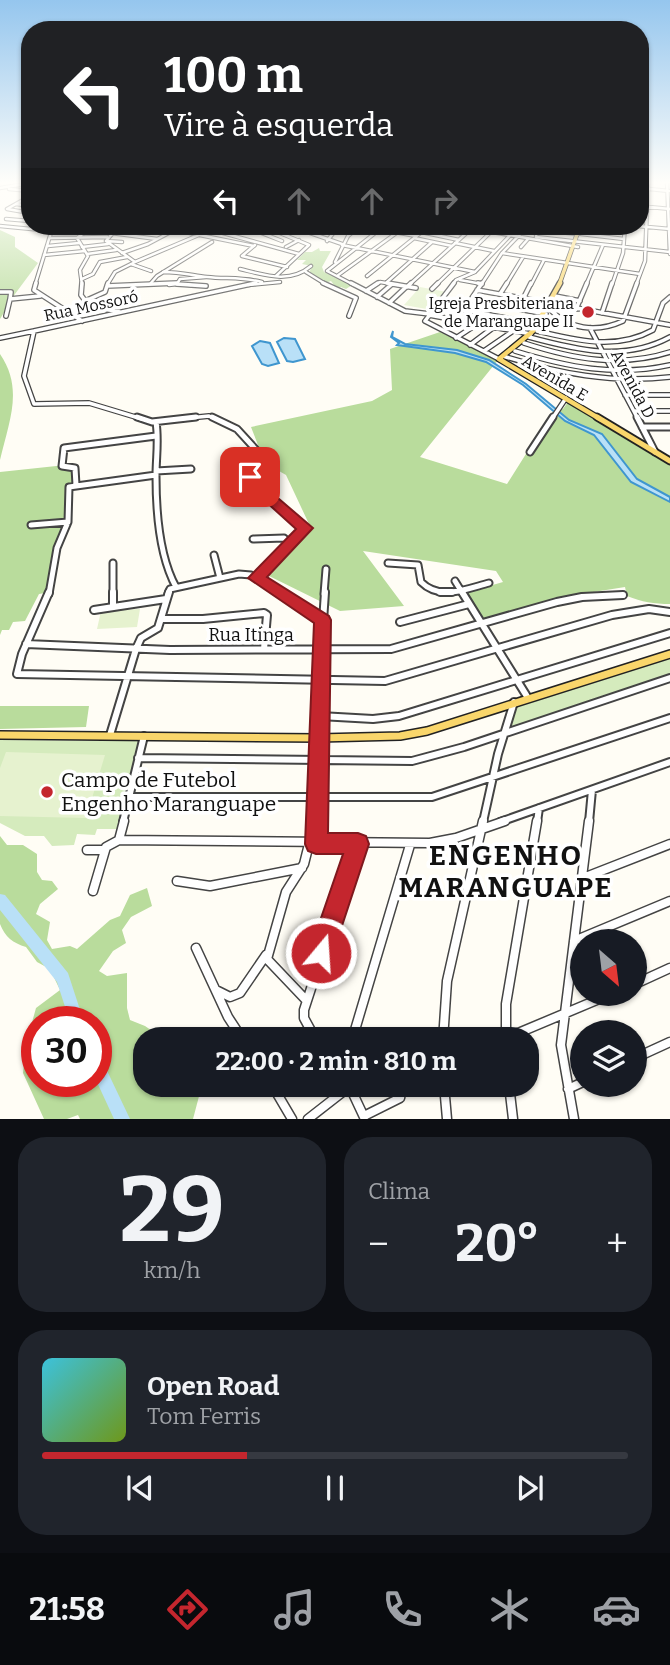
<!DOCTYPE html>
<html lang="pt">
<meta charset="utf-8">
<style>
body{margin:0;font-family:Bitter,serif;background:#20242c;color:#f1f3f6;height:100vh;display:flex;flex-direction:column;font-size:26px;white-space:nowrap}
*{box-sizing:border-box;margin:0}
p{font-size:23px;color:#9ea1a6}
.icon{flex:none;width:38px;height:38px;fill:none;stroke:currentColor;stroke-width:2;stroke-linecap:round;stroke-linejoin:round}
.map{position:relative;height:1119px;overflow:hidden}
.side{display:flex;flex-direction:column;gap:18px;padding:18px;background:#0d0f14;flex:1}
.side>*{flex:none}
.top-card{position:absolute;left:21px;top:21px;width:628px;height:214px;border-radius:28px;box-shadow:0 2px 5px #0004;background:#202124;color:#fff;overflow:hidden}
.needle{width:46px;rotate:152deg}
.buttons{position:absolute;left:570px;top:929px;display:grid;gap:14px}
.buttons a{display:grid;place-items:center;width:77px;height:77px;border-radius:50%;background:#171b24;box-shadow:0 2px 5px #0004;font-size:35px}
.speed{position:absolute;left:21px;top:1006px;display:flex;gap:14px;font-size:35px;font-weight:700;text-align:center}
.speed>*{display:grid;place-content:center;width:91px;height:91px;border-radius:50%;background:#171b24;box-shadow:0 2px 5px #0004;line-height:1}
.speed .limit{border:10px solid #d22;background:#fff;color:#111}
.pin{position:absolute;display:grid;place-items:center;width:60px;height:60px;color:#fff;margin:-30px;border-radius:14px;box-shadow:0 4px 10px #0006}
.me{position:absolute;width:77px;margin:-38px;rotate:18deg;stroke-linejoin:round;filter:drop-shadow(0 0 5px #0008)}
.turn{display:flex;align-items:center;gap:24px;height:147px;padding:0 28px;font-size:32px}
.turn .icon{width:91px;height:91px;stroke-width:2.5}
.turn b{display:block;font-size:49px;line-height:60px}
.lanes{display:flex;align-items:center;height:66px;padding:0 28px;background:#0003;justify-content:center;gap:35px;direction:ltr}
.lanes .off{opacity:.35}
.big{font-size:52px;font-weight:700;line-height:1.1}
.side .tile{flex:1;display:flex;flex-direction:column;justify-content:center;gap:10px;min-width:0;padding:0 24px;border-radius:28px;background:#20242c}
.side .dial{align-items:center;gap:0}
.dial b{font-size:91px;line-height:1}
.song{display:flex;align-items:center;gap:21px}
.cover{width:84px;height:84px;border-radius:10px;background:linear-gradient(135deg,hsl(190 70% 55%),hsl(80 70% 35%))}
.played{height:7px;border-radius:4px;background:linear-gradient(90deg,#c4262e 35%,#363941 35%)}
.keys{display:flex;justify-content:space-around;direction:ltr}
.heat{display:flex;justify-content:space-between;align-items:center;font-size:38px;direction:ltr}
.side .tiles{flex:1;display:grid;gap:18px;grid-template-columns:1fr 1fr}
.tile:last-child{grid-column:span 2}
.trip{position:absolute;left:133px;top:1027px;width:406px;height:70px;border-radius:28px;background:#171b24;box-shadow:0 2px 5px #0004;font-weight:700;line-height:70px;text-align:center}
.tab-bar{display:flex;height:112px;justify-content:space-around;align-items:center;background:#090b0e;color:#9ea1a6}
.tab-bar .icon{width:49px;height:49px}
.tab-bar .selected{color:#c4262e}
.tab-bar b{font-size:32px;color:#f1f3f6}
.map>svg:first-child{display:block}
</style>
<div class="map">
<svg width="670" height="1119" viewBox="0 0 670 1119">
<rect width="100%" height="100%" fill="#fffdf5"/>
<path fill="#d5ebbd" d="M670 654V677L508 729 514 702Z
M0 740 140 741 118 829H97L95 835 77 834 74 845 52 846 44 836H25L0 823Z"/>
<path fill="#b9dc9c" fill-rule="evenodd" d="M0 230 15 237V247L38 263 15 294 0 319Z
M319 248 320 251H331L322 267 324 272 352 285 346 289 341 287 337 289 331 281 325 283 309 273 312 266 302 264 306 260H297L305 252H312Z
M440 332 498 360 420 457 507 484 553 411 563 409 568 402 670 464V604C654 604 642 602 627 596L625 587 562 597 483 621 465 593 503 582 496 571 363 551 404 606 340 611 267 575 307 534 309 524 286 475 265 463 251 427 372 401 392 390 390 349Z
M0 354C24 389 9 421 0 460Z
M75 464 66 520 45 593 39 594 25 621 13 622 9 630H2L0 635V472Z
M0 706H89L86 727 0 729Z
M0 836 7 845H23L37 854V872L42 880 52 881 58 889 40 904 36 914 50 922 47 940 52 949 70 946 77 949 110 920 120 916 130 895 147 888 152 906 131 917 122 930 126 943 113 951 99 971 107 976 127 973V1008L130 1020 145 1026 164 1039 145 1040V1085H202L193 1119H80L78 1115 67 1119H44L23 1073 26 1044 36 1008 60 990 50 969 37 962 26 947C13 943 5 937 0 924ZM37 1022H96V1082H37Z"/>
<path fill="#e6f2cf" d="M420 287 447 292 432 310 404 305Z
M140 609 137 627 97 629 101 611Z
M6 752 105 755 86 818 0 816V768Z"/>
<path fill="#b9e0f7" stroke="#3f96cf" stroke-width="2" d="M393 331 392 337 405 344 457 350 489 360 526 384 569 420 602 434 637 479 670 497V502L631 482 594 435 565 421 523 385 486 362 455 353 397 345 399 343 391 337Z
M284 338 295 339 305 359 293 362 287 361 277 342Z
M260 341 270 343 279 363 268 366 262 364 252 346Z"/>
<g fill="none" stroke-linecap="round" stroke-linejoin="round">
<path fill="#b9e0f7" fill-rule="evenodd" d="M0 894 5 895 68 973 84 1022H70L57 982 0 910Z
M96 1056 101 1058 130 1119H114L96 1080Z"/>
<defs>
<path id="minor-far4" d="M667 181 670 254
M0 188 30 183
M640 188 669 191
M9 189 30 191
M30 196 7 209 30 213
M16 204 30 206
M640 206 670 209
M6 219 30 221
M0 226 52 231
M70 226 112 232
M119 226 106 241 135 262 201 234
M128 226 169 233
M263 226 309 245 276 276
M290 226 342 244
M363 226 416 236
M458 226 578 247
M537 226 536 237 670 252
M637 226 670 229
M427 227 465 234
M582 227 625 232
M229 229 249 228 282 241
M175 230 254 246
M536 230 579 234
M306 232 322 226
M421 232 459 240
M111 233 157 239
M223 233 299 254
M581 234 624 239
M51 238 107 237
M414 238 452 246
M106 241 122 242
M327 241 339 226
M455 243 494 251
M255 245 242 256 287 267
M342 245 475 272
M48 246 79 243
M82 247 108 244
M286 247 299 240
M521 247 528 239
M122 253 148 244 182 226
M502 253 640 274
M87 254 116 250
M44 255 85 251
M335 262 348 236 360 226
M131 264 151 271
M240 269C265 275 290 284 311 266
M163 272C180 272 191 275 207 277 226 279 243 277 262 282
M306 272 327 285
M337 276 406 226
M367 276 429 226
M82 279 93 274 100 262 127 257
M460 280 482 284
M387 282 432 242
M150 284 157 276 212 242
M177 284 191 285
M35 285 53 226
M82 285 80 270 88 256 77 238 93 226
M107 285 115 272 135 262
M169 285 177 284 180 279 206 277
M248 285 280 282
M354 285 327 271 384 226
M375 285 380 282 398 285
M409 285 472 228
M436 285 497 226
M452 285 456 280 475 272 519 226
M481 285 502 253 528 226
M506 285 523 257
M531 285 544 260
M586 285 603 245
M612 285 623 253 625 226
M636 285 645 261 648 181"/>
<path id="minor-far3" d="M36 283 34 290 82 321
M82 283 81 295 89 306 120 312
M323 283 356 298 349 316
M351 283 405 311 430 314
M387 283 416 288
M454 283 425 321 499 359
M478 283 482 284
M177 284 206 286
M107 286 177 283
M407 287 411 283
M432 289 438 283
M477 290 670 325
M366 291 378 283
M0 292H11L10 299 40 296
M500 294 507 283
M555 296 580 301
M377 297 392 284
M523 299 531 283
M470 300 546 314
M85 301 105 292 108 283
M389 303 406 287
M437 305 538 324
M549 308C568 330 597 333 623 321L637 283
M576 309 587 283
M464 310 482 283
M602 313 612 283
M429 315 531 334
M6 316 10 299
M590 328 638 419
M537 331C577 340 615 351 653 330L663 303 670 297
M529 337C577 350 624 362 670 337
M0 338 34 331
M456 338 474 326
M524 343C573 359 620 368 670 352
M470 345 494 327
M484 351 513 331
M515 351C567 367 616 377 670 365
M503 356C558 373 612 384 670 377
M625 395H670
M634 411H670
M142 419 89 403 34 404 24 376 34 331 256 283
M179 419 209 416 216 419
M552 419 566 398"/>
<path id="minor-far2" d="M137 417 152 422 196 417
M212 417 237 429 269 464 249 480 305 528 256 578
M637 417 655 452
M156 422C159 441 156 457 156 476 156 511 159 556 176 587
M642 427H670
M530 452 553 417
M156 471 191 469
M76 485 75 468 62 466 64 448 156 436
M31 525 68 522
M253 539 284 538 287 541 285 549
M214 555 220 578
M113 563V594
M388 563 418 565 421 582C440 601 466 589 489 583
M455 581 463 594
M49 594 57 548 68 522 69 487 156 475
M168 594 170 589 239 574 251 575 282 594
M324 594 326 569"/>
<path id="minor-far1" d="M49 592 22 654 17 674 385 681 612 615 649 609 670 612
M113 592V606
M279 592 323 620
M440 592H452
M462 592 528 698
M94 610 166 599
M162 619H203L264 613 267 615 264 649
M400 622 469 604
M26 644 170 650 391 649 557 602 582 597 623 595
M320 716 373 719 399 716 670 633
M110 735 136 649 141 638 158 628 169 592
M138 758 412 761 464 747 670 678
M130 797H432L670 718
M123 822 144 736
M316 822 319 680 325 592
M483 822 498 754 514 702
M500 822 670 762
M537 822 539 808
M589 822 592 790"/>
<path id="minor" d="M119 840 124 821
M316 843V821
M87 850H105
M583 878 670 844
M177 881 210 886 302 868
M93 891 106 847 119 840 430 843 456 838 505 821
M574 941 670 901
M196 948 228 1017 243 1040
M635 984 670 968
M218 991 230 997 240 993 266 955
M306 1000 267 959 286 892 304 864 309 844
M504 1039 611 994
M316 1040 304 1018V1010L358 844
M352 1040 410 845
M443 1040 447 981 483 821
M506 1040V1004L537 821
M635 1058 670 1042
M272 1085 292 1119
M349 1085 364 1117
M444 1085 447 1119
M509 1085 513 1119
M568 1089 583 1082
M364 1116 400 1098 402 1087 432 1085
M308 1119 349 1087
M574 1119 561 1045 589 821"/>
<path id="major-far3" d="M559 285 580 226"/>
<path id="major-far2" d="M560 283 533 331 499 359 600 419"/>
<path id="major-far1" d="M597 417 670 461"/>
<path id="major" d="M0 735 319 738 400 736 427 731 670 654"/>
</defs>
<use href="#minor-far4" stroke="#444" stroke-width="4.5"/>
<use href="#minor-far3" stroke="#444" stroke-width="6"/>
<use href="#minor-far2" stroke="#444" stroke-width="9"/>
<use href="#minor-far1" stroke="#444" stroke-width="10"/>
<use href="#minor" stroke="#444" stroke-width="11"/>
<use href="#major-far3" stroke="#222" stroke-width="5"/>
<use href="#major-far2" stroke="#222" stroke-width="7"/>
<use href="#major-far1" stroke="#222" stroke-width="9"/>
<use href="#major" stroke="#222" stroke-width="10"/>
<use href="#minor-far4" stroke="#fff" stroke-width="2.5"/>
<use href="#minor-far3" stroke="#fff" stroke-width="3.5"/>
<use href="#minor-far2" stroke="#fff" stroke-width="5"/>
<use href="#minor-far1" stroke="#fff" stroke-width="6"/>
<use href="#minor" stroke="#fff" stroke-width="8"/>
<use href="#major-far3" stroke="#f9d66b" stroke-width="3.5"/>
<use href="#major-far2" stroke="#f9d66b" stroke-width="4.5"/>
<use href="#major-far1" stroke="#f9d66b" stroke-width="5"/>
<use href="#major" stroke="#f9d66b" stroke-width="7"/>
</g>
<linearGradient id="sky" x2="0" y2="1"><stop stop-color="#95c6ee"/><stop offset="0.54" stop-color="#fffefa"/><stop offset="1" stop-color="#fffefa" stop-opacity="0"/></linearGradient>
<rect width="670" height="338" fill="url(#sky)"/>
<path fill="#c4262e" stroke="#7f191e" stroke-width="2" d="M250 472 255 474 258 481 313 528 267 577 329 616 331 620 328 833H358L366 836 369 844 333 953 330 962 321 966 312 962 309 953 343 854H316L308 851 305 844 314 623 248 578 296 529 243 481V475Z"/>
<g fill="#c4262e" stroke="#fff" stroke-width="2.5">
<circle cx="588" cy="312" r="7"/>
<circle cx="47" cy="792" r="7"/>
</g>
<g text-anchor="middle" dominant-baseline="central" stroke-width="7" stroke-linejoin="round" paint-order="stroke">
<g font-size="16" fill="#111" stroke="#fff" text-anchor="end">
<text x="574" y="303">Igreja Presbiteriana<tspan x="574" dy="18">de Maranguape II</tspan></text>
</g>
<g font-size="16" fill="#111" stroke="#fff">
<text transform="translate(91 306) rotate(-12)">Rua Mossoró</text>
<text transform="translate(555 378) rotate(31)">Avenida E</text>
<text transform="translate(633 384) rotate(62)">Avenida D</text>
</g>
<g font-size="18" fill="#111" stroke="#fff">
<text x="251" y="635">Rua Itinga</text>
</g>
<g font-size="21" fill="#111" stroke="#fff" text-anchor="start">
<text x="61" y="780">Campo de Futebol<tspan x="61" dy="24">Engenho Maranguape</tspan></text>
</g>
<g font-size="28" font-weight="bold" letter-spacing="2" fill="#111" stroke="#fff">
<text x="506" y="855">ENGENHO<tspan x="506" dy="32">MARANGUAPE</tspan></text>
</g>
</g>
</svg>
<div class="buttons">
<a><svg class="needle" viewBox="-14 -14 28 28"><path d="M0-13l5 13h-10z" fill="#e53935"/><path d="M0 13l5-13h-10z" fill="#9ea1a6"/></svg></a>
<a><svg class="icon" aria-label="layers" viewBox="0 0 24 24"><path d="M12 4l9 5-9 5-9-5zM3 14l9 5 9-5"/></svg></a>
</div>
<div class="speed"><div class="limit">30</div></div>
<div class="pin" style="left:250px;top:477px;background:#d93025"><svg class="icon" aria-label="arrive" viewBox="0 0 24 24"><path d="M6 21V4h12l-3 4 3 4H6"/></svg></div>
<svg class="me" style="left:321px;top:953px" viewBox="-20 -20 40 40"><circle r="17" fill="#c4262e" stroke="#fff" stroke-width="3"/><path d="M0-11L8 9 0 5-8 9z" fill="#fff"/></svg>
<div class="trip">22:00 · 2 min · 810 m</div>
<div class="top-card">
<div class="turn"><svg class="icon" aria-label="left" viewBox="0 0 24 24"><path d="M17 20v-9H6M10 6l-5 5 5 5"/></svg><div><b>100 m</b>Vire à esquerda</div></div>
<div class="lanes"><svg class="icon" aria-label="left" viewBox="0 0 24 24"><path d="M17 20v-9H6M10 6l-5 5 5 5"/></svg><svg class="icon off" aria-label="ahead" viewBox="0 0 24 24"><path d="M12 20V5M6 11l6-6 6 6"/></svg><svg class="icon off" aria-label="ahead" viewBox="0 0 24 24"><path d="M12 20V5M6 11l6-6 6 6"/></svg><svg class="icon off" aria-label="right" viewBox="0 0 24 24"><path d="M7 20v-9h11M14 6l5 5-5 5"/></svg></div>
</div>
</div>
<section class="side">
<div class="tiles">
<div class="tile dial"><b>29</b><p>km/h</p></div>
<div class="tile"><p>Clima</p>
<div class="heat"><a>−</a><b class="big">20°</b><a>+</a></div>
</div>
<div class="tile">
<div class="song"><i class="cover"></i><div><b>Open Road</b><p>Tom Ferris</p></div></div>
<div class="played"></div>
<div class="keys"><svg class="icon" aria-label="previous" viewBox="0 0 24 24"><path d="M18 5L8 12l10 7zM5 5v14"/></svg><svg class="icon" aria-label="pause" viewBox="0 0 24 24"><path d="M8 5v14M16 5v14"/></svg><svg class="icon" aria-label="next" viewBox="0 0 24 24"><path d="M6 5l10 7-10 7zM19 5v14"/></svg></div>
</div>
</div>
</section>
<nav class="tab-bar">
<b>21:58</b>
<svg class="icon selected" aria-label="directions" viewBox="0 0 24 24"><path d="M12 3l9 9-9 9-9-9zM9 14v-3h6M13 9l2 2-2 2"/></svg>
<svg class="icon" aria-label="music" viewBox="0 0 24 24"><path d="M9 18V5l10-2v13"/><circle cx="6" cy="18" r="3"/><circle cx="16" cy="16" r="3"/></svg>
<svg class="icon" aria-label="phone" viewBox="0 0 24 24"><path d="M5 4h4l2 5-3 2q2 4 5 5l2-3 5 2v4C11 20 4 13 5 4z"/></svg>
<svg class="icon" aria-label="climate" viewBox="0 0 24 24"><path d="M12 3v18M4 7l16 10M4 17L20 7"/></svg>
<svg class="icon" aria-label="car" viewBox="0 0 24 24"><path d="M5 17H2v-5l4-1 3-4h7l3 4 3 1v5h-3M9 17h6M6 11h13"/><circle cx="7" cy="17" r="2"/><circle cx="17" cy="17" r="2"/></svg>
</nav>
